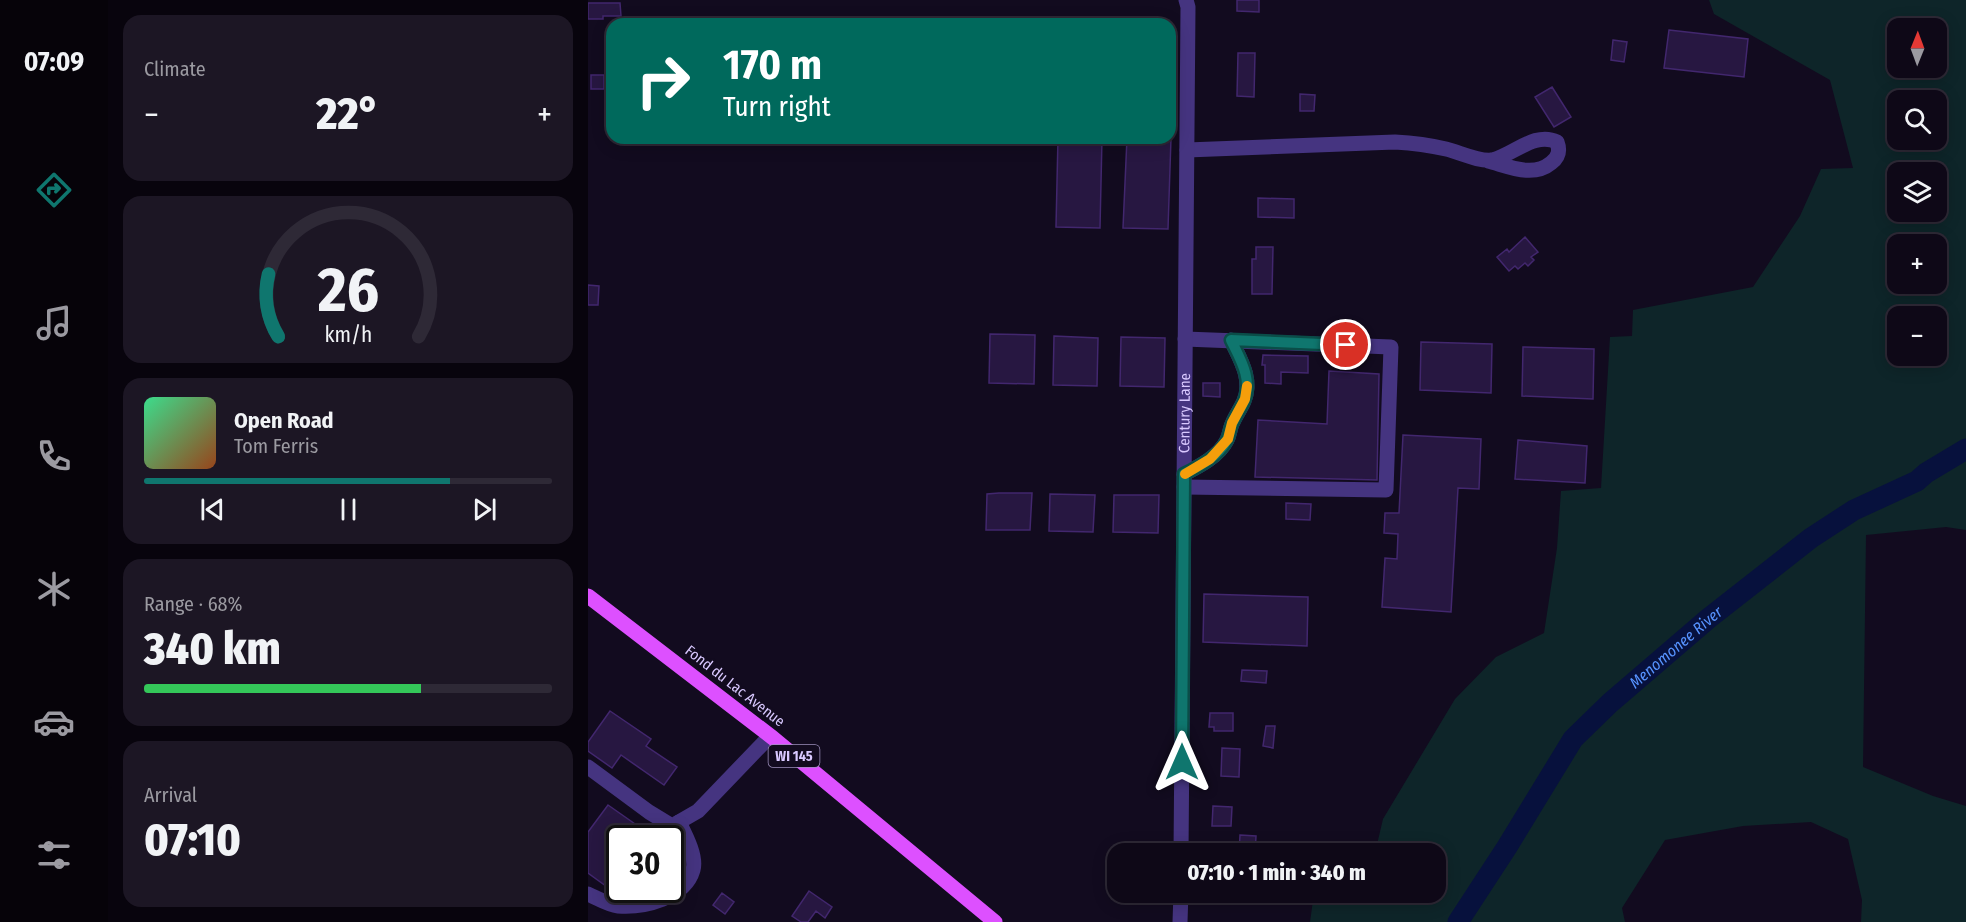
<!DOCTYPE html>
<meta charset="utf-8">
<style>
body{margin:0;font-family:"Fira Sans Condensed",sans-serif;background:#1c1624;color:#f1f3f6;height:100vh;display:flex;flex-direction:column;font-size:22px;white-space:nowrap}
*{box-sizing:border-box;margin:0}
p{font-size:20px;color:#9b9aa1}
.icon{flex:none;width:33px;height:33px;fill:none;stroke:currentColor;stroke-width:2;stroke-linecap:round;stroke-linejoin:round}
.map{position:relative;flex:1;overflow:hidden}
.side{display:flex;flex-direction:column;gap:15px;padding:15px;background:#08040d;width:480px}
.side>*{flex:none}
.guide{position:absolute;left:18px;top:18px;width:570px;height:126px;border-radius:18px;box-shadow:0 3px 15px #0003,0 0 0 2px #2e2936;background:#00695c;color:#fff;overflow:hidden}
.needle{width:39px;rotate:1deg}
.tools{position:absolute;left:1299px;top:18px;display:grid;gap:12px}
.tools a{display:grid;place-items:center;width:60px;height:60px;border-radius:12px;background:#0e0817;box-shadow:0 3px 15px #0003,0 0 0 2px #2e2936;font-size:30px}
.speed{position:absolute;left:18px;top:825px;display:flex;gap:12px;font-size:30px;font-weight:700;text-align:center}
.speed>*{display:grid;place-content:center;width:78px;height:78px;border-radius:50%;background:#0e0817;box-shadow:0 3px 15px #0003,0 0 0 2px #2e2936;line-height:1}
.speed .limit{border:3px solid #111;border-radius:9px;background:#fff;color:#111}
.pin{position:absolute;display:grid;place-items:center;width:51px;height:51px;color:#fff;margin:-26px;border:3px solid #fff;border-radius:50%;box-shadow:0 2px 6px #0007}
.me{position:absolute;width:66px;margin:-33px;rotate:0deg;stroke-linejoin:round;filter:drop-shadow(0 0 4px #0008)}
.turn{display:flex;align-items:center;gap:21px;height:126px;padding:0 18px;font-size:27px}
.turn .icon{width:78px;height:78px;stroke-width:2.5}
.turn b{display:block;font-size:42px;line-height:51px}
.big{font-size:45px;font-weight:800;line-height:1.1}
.side .tile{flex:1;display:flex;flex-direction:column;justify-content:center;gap:9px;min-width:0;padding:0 21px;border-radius:18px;background:#1c1624}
.side .dial{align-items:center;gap:0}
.dial svg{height:156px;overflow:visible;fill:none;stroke:#2e2936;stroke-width:7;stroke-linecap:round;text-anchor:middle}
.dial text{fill:#f1f3f6;stroke:none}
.song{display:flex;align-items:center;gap:18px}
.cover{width:72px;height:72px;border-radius:9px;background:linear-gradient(135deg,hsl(150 70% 55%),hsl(20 70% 35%))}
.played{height:6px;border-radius:3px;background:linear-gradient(90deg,#0f766e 75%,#2e2936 75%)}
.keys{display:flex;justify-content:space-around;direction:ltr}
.heat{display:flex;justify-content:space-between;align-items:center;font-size:33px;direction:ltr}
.charge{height:9px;border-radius:4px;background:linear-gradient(90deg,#34c759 68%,#2e2936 0)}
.trip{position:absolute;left:519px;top:843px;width:339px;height:60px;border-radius:18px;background:#0e0817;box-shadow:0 3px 15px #0003,0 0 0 2px #2e2936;font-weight:800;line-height:60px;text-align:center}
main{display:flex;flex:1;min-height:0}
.tabs{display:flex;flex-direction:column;width:108px;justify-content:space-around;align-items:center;background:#060309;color:#9b9aa1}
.tabs .icon{width:42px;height:42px}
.tabs .on{color:#0f766e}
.tabs b{font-size:27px;color:#f1f3f6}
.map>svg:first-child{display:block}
</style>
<main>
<nav class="tabs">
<b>07:09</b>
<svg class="icon on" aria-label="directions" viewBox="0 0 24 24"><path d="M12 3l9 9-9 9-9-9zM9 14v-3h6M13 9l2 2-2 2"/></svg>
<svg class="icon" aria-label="music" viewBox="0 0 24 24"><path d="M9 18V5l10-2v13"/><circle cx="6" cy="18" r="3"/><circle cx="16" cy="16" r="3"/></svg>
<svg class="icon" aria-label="phone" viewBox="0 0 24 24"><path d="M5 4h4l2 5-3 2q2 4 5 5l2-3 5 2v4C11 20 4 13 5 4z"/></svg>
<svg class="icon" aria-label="climate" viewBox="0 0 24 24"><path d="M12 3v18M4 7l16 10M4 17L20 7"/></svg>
<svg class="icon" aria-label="car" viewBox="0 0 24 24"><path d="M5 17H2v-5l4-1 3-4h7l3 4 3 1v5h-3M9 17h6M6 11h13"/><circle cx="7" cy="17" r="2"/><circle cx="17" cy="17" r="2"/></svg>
<svg class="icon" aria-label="filters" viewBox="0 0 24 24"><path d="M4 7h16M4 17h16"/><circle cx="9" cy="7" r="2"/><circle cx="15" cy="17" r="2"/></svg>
</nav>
<section class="side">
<div class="tile"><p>Climate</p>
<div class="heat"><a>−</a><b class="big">22°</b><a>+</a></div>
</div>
<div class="tile dial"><svg viewBox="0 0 100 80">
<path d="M14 69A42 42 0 1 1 86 69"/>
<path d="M14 69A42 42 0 0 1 9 37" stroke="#0f766e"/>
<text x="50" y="56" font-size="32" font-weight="700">26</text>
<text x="50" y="72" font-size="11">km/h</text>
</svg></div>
<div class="tile">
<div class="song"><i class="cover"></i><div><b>Open Road</b><p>Tom Ferris</p></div></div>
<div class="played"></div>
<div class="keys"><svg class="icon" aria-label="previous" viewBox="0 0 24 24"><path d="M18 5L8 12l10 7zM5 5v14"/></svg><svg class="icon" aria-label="pause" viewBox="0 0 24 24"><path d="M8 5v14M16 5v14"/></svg><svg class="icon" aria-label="next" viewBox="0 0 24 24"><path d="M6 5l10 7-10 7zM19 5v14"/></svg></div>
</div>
<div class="tile"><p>Range · 68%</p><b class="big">340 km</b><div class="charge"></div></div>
<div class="tile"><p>Arrival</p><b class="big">07:10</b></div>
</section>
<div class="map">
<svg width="1378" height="922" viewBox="0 0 1378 922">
<rect width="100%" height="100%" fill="#120b1f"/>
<path fill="#0e2529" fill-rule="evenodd" d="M1121 0H1378V530L1358 527 1278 535 1275 767 1345 796 1378 806V922H1273L1274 900 1260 839 1223 822 1155 826 1077 840 1034 908 1037 922H722L726 893 848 892V854L787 853 795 819 867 699 908 657 956 633 969 548 973 491 1013 488 1022 337 1044 336 1045 310 1165 287 1212 216 1233 169 1265 168 1242 80 1126 14ZM1310 28H1348V68H1310ZM1310 100H1348V140H1310ZM1310 172H1348V212H1310ZM1348 244V284H1310V244ZM1310 316H1348V356H1310Z"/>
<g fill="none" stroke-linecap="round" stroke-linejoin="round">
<path stroke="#07113d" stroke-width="21" id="s1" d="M870 922 919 847 985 739 1022 703 1121 618 1223 538 1266 510 1329 481 1338 473 1378 449"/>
</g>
<path fill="#271741" stroke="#42276e" stroke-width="1.5" d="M649 0H671V12L649 11Z
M0 3H32L33 16H15V19H0Z
M1081 30 1160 39 1156 77 1076 68Z
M1025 40 1039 42 1036 62 1023 60Z
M650 53H667L666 97 649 96Z
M3 75H16V89H3Z
M964 87 983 117 966 127 947 97Z
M712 94 727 95 726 111H712Z
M470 138H514L512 228 468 227Z
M539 138H583L580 229 535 228Z
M670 198 706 199V218L670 217Z
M937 237 950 252 943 257 946 260 940 266 937 263 930 269 927 266 921 271 909 257 919 249 921 252Z
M668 247H685L684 294H664V259H668Z
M0 285 11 286 10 305H0Z
M402 334 447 335 446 384 401 383Z
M466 336 510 338 509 386 465 385Z
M533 337 577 338 576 387 532 386Z
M833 342 904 344 903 393 832 390Z
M935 347 1006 349 1005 399 934 396Z
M675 355 720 356V373L693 372V384L677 383V365H674Z
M741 371 791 374 789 480 667 477 670 420 739 424Z
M615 383H632V397L615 396Z
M815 435 893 439 891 489 870 488 863 612 794 607 797 558 809 559 810 534 796 533 797 513H811Z
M930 440 999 446 997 483 927 479Z
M411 493H444L442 530H398L399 494Z
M462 494 507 495 505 532 461 531Z
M526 495H571L570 533 525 532Z
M698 503 723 504 722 520 698 519Z
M616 594 720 597 719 646 615 642Z
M654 670 679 671 678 683 653 681Z
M22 711 63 739 58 746 89 767 76 785 33 755 24 768 0 751V742Z
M622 713H645V731H626V727H621Z
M678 726H687L685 748 675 746Z
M634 748 652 749 651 777 633 776Z
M20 805 67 838H32V875L22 889 0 873V832Z
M625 806 644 807 643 826H624Z
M652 835 668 836 667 854H651Z
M221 891 244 907 237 918 228 911 220 922H213L204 916Z
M134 893 146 902 137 914 125 905Z"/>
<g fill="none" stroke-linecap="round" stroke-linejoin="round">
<g stroke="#453480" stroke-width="15">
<path d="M599 150 807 142C825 143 841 145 858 149 871 152 891 162 904 160 925 155 947 131 969 142 972 150 971 157 963 163 945 178 920 166 900 161"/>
<path d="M596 474C612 466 631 456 639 440 642 434 642 427 645 422 648 415 653 408 656 401 665 379 652 359 643 340"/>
<path d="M596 487 798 490 803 347 597 339"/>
<path d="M0 767 61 812 84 826 110 811 182 736"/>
<path id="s2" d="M593 854 600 7 598 0"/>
<path d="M0 894C9 898 21 905 30 906 56 908 97 898 105 870 109 856 97 834 91 822"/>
<path d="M592 922 593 892"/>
</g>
<path stroke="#dd50ff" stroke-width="15" d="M0 596 185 738 407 922"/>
</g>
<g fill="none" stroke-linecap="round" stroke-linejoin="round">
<defs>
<path id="route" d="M594 762 596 474C612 466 631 456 639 440 642 434 642 427 645 422 648 415 653 408 656 401 665 379 652 359 643 340L758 345"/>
</defs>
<use href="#route" stroke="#0a4d48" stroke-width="15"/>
<use href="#route" stroke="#0f766e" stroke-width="10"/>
<path stroke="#f59e0b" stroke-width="10" d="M597 474 622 459 640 439 644 423 657 399 659 386"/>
</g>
<g text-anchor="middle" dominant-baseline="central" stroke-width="5" stroke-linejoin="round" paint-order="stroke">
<rect fill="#120b1f" stroke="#9d90bc" stroke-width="1.5" x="180.5" y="745" width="51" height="22" rx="4.5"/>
<g font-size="14" font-weight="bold" fill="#d9c9ff">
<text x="206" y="756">WI 145</text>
</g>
<g font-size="15" fill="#d9c9ff" stroke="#120b1f">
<text stroke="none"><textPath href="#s2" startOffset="441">Century Lane</textPath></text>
<text transform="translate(147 686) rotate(38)">Fond du Lac Avenue</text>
</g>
<g font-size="16" font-style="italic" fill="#5793ff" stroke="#120b1f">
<text stroke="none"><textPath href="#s1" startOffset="354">Menomonee River</textPath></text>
</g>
</g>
</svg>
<div class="tools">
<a><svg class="needle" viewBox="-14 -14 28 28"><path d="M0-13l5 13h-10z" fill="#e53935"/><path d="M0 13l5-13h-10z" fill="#9b9aa1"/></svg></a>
<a><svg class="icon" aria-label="search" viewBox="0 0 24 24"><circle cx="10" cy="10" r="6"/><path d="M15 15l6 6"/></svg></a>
<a><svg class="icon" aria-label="layers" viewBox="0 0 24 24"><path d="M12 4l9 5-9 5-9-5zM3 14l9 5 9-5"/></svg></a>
<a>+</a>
<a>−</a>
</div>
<div class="speed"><div class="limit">30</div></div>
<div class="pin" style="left:758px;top:345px;background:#d93025"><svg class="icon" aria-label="arrive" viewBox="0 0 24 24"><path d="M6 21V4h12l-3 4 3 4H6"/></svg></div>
<svg class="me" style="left:594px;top:762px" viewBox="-20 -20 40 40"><path d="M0-17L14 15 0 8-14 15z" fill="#0f766e" stroke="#fff" stroke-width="4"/></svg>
<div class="trip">07:10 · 1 min · 340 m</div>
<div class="guide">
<div class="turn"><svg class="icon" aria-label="right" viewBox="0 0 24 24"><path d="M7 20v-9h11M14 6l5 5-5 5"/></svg><div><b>170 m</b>Turn right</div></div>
</div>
</div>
</main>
